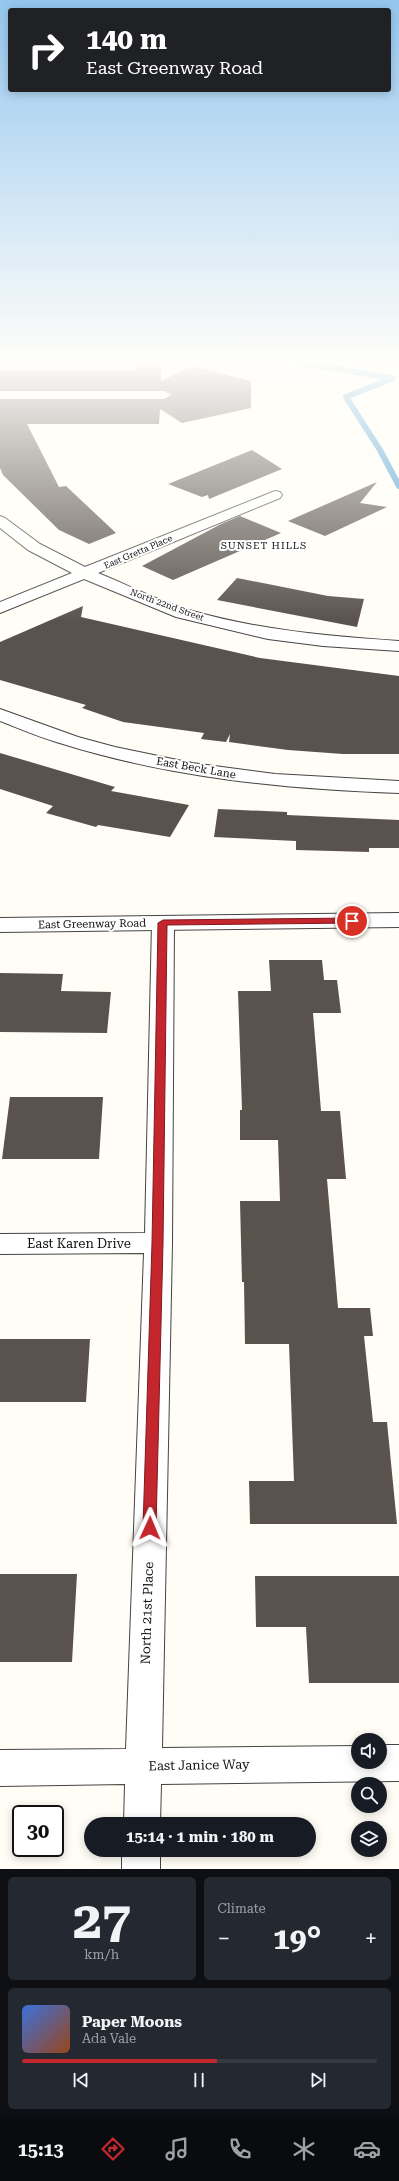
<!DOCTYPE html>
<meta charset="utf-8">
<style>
body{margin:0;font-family:"Roboto Serif",serif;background:#242831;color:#f1f3f6;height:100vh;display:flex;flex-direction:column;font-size:15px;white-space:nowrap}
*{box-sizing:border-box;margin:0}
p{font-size:13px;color:#9ea1a6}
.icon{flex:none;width:22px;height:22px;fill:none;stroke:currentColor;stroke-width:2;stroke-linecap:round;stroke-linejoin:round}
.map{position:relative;height:1869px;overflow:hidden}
.side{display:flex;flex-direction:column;gap:8px;padding:8px;background:#0d0f14;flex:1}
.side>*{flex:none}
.top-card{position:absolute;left:8px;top:8px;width:383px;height:84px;border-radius:4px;box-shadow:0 2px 10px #0003;background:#202124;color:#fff;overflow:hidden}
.tools{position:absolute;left:351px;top:1733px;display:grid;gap:8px}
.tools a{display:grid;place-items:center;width:36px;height:36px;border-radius:50%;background:#171b24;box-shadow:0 2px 10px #0003;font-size:20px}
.speed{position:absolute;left:12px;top:1805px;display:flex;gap:8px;font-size:20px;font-weight:700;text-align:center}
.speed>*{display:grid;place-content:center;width:52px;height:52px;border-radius:50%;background:#171b24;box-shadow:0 2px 10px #0003;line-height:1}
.speed .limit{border:2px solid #111;border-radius:6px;background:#fff;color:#111}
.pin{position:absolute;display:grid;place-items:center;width:34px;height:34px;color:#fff;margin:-17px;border:2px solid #fff;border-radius:50%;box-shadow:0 1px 4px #0007}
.me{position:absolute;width:44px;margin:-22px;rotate:1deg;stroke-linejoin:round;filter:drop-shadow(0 0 3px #0008)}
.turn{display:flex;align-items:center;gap:14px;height:84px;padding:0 12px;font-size:18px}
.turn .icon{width:52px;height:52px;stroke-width:2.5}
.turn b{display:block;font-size:28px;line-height:34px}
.big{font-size:30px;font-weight:700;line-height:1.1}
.side .card{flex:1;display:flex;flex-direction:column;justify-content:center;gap:6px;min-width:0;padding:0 14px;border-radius:6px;background:#242831}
.side .dial{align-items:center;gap:0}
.dial b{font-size:52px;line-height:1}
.song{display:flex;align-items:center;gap:12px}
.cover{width:48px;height:48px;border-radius:6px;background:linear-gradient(135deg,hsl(220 70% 55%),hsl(20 70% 35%))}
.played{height:4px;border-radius:2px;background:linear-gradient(90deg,#c4262e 55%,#363941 55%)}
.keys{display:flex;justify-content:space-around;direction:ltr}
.heat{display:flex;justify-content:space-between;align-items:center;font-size:22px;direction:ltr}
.side .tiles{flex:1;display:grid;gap:8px;grid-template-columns:1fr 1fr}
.card:last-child{grid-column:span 2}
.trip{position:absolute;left:84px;top:1817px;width:232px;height:40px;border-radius:20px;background:#171b24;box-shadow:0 2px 10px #0003;font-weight:700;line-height:40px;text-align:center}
.menu{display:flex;height:64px;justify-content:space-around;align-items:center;background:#090b0e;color:#9ea1a6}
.menu .icon{width:28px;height:28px}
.menu .current{color:#c4262e}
.menu b{font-size:18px;color:#f1f3f6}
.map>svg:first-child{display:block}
</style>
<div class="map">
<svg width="399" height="1869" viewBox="0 0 399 1869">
<rect width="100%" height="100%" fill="#fffdf5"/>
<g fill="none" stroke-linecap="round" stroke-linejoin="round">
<path stroke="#3f96cf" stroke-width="6" d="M290 361 392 378
M393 378 346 397 380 450 399 486"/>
</g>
<path fill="#5a524d" d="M137 364H161V381L192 366 251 381V408L182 423 160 409 159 424H27L59 487 66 486 116 533 89 544 59 530 3 475 0 468V400H164L172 394 164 390H0V369L1 371H124L136 370Z
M252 450 282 469 209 499 208 495 202 497 168 484Z
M377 482 360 503 387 507 325 536 288 521Z
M240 516 281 533 173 580 142 566 221 524Z
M237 578 328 596 364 599 357 627 217 600Z
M83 606 81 617 260 658 399 676V754H343L288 750 229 742 230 734 226 742 201 739 204 733 123 722 82 708 86 705 0 680V642Z
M0 753 115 787 111 791 189 805 170 837 98 825 96 827 46 813 53 806 0 789Z
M218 809 287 812V815L399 820V848H369V852L296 850V841L214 837Z
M269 960H322L324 980H337L341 1013H313L321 1111H340L346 1179H327L338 1308H370L373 1336H364L373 1422H387L397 1524H250L249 1481H294L289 1344H245L244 1282H242L240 1201H280L278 1140H240V1110H242L238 991H271Z
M0 973 63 974 61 991 111 992 107 1033 0 1032Z
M10 1097H103L99 1159H2Z
M0 1339H90L86 1402H0Z
M0 1574H77L72 1662H0Z
M255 1576H399V1683H309L306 1627H256Z"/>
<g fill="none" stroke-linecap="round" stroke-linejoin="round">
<defs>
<path id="minor" d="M0 391H164L171 395 164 399H0Z
M275 491 280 492 282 495 280 498 98 573C128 585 158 601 189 610 258 630 327 636 399 641V651L323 646 268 639 176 617 84 579 0 613V602L72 573 28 550 0 528V516L5 518 40 544 85 567Z
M0 709 78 737 115 747 192 763 275 774 399 781V793C285 789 172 778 63 744 41 738 21 729 0 721Z
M163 916 171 918 174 923 172 1243 162 1748 358 1746V1762H380V1745H399V1781L161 1784 160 1824H124L125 1784 0 1786V1750L126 1749 144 1253 0 1254V1234L145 1233 152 923 155 918Z
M122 1850H160V1869H122Z"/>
<path id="tertiary" d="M399 913V927L0 932V918Z"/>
</defs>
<use href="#minor" stroke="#444" stroke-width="2"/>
<use href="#tertiary" stroke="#444" stroke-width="2"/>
<use href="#minor" fill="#fff" fill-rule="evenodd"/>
<use href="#tertiary" fill="#fff" fill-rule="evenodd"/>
</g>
<linearGradient id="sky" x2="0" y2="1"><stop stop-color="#95c6ee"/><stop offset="0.58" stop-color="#fffefa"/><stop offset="1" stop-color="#fffefa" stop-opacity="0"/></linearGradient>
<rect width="399" height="622" fill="url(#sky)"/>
<path fill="#c4262e" stroke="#7f191e" d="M352 918 356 921 355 923 167 925 163 1243 156 1528 154 1532 150 1534 145 1532 143 1528 152 1243 158 923 163 920Z"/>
<g text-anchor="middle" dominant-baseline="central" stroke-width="4" stroke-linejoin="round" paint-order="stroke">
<g font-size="9" fill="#111" stroke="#fff">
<text transform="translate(138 552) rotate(-23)">East Gretta Place</text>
<text transform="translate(167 605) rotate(20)">North 22nd Street</text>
</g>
<g font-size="10" letter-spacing="1" fill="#111" stroke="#fff">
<text x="264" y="545">SUNSET HILLS</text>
</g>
<g font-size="11" fill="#111" stroke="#fff">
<text transform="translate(196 768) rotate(10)">East Beck Lane</text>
<text transform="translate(92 924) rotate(-1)">East Greenway Road</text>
</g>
<g font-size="13" fill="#111" stroke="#fff">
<text x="79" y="1243">East Karen Drive</text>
<text transform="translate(147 1613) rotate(-88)">North 21st Place</text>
<text transform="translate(199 1765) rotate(-1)">East Janice Way</text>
</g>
</g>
</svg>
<div class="tools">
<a><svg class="icon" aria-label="sound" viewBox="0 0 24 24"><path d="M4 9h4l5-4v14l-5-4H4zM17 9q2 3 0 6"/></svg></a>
<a><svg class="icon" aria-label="search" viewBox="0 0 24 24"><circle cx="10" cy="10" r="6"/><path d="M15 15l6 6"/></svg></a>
<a><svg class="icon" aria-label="layers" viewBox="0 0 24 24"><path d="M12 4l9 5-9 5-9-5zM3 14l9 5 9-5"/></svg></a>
</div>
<div class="speed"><div class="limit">30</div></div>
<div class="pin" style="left:352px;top:921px;background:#d93025"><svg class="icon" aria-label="arrive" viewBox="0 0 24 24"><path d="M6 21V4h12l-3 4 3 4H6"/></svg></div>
<svg class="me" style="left:150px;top:1528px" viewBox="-20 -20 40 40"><path d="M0-17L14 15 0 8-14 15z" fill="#c4262e" stroke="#fff" stroke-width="4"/></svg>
<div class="trip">15:14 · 1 min · 180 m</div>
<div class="top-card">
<div class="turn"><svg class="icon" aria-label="right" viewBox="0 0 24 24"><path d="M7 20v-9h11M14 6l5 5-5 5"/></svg><div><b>140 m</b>East Greenway Road</div></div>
</div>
</div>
<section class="side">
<div class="tiles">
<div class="card dial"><b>27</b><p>km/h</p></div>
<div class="card"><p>Climate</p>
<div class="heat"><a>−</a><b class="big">19°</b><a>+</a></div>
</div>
<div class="card">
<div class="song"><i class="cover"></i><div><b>Paper Moons</b><p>Ada Vale</p></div></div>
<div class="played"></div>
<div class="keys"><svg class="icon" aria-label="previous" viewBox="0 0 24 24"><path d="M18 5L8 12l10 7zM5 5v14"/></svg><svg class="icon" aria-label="pause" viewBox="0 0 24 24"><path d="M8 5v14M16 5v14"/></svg><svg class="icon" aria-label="next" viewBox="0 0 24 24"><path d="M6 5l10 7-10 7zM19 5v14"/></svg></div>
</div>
</div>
</section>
<nav class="menu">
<b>15:13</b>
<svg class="icon current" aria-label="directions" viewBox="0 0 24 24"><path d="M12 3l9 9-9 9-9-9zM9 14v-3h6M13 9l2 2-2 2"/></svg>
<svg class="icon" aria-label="music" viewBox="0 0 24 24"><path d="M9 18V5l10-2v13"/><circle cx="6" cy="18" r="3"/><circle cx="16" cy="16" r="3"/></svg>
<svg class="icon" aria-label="phone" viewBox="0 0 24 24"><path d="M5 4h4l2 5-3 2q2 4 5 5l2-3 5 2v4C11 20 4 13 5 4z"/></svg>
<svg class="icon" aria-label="climate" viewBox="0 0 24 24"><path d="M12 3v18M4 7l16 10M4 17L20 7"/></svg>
<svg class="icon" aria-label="car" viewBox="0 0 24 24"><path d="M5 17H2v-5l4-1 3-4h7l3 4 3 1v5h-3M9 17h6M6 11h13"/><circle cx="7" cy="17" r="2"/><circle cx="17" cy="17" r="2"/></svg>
</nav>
